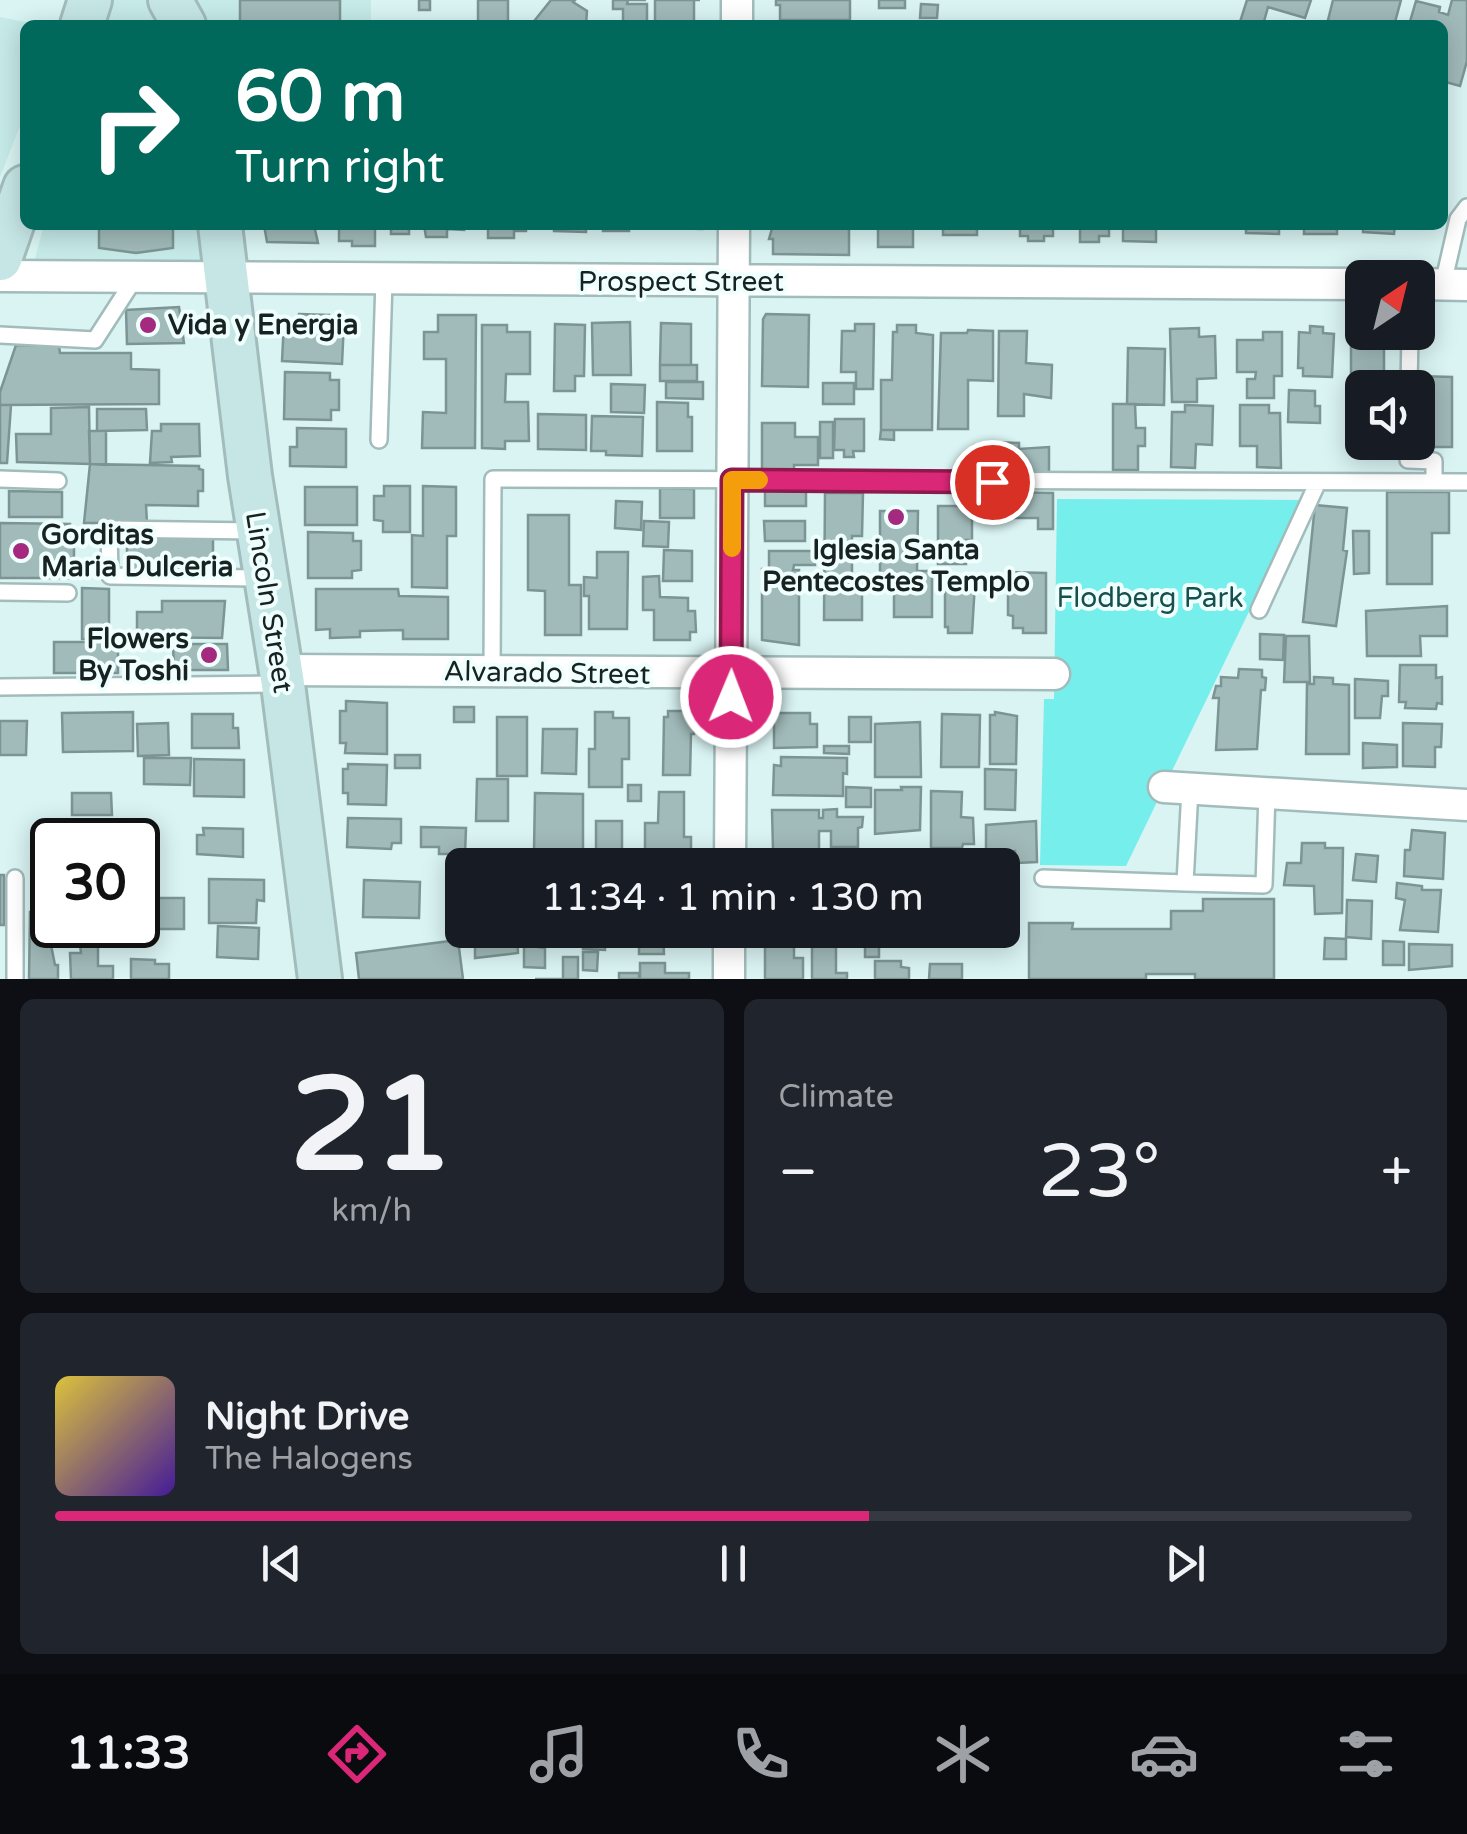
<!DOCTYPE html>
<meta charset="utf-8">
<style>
body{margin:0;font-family:"Varela Round",sans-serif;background:#20242c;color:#f1f3f6;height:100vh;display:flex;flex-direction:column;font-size:38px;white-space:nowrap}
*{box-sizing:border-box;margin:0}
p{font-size:32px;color:#9ea1a6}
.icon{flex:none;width:55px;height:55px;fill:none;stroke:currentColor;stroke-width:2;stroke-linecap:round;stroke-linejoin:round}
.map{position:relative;height:979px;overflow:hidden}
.drawer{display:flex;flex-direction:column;gap:20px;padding:20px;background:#0d0f14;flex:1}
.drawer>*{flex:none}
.banner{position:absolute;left:20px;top:20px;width:1428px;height:210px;border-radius:15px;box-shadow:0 5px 25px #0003;background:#00695c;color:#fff;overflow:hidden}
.needle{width:65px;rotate:35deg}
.controls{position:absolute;left:1345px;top:260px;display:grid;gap:20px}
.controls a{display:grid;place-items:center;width:90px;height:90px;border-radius:15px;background:#171b24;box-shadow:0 5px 25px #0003;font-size:50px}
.speed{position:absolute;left:30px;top:818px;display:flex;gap:20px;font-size:50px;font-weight:700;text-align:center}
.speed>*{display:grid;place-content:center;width:130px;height:130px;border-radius:50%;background:#171b24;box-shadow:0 5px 25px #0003;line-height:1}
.speed .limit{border:5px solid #111;border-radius:15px;background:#fff;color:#111}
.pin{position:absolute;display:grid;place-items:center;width:85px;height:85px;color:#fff;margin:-42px;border:5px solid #fff;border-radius:50%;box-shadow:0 2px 10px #0007}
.me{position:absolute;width:110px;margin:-55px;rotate:1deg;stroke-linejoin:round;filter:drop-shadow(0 0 8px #0008)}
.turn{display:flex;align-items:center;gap:35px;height:210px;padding:0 50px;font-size:45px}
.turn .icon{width:130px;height:130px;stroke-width:2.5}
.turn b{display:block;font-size:70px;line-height:85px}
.big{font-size:75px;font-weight:600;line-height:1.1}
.drawer .widget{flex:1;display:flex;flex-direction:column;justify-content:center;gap:15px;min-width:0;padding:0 35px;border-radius:15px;background:#20242c}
.drawer .dial{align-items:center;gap:0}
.dial b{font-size:130px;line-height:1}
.song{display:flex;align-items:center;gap:30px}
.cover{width:120px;height:120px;border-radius:15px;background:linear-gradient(135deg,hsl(50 70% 55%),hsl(260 70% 35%))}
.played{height:10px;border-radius:5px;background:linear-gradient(90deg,#db2777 60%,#363941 60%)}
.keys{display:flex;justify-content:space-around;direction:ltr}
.heat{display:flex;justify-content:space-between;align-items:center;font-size:55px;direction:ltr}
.drawer .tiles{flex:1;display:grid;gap:20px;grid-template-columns:1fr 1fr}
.widget:last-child{grid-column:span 2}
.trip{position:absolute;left:445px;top:848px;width:575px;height:100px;border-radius:15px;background:#171b24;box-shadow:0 5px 25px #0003;font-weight:600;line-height:100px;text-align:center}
.tab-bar{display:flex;height:160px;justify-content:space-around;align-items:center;background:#090b0e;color:#9ea1a6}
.tab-bar .icon{width:70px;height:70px}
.tab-bar .selected{color:#db2777}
.tab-bar b{font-size:45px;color:#f1f3f6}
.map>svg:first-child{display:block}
</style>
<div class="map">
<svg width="1467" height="979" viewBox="0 0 1467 979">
<rect width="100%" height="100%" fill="#d9f4f3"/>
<path fill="#c5eae8" d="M106 0H371V25H99Z
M0 17 41 25H25V113L0 177Z
M44 225H214L218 293 34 262Z"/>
<path fill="#76eeeb" d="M1057 499 1303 500 1126 866 1040 865 1044 699H1054Z"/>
<path fill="#a1bbba" stroke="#7c9594" stroke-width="2.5" d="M240 0H340V23L240 22Z
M419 0H430V10H419Z
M478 0H508V25H478Z
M551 0H575L573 2 587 11 586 25H531Z
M613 0H646H628L627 4H647V25H623V9H613Z
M655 0H700H694V23L699 25H655Z
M776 0H850V20H780V5H776Z
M879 0H905V8H879Z
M1247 0H1311L1305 18 1268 7 1263 25H1239Z
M1333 0H1401L1395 22 1331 25 1327 24Z
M1452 0H1467V61L1460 86 1442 81V25H1409L1416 1 1440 7 1439 12 1448 15Z
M921 4 938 5 937 18H920Z
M99 225H173V248L136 253 99 248Z
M264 225H314L318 243 267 242Z
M339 225H375V246H352V241H339Z
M391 225H417V228H409V234H391Z
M424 225H464V230L447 229V237H426Z
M473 225H526V231H514V238H488V228H473Z
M554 225H586V232L554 231Z
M603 225H641V226H629V231H603Z
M662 225H702V229L662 228Z
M773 225H849V255L773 254V239H769Z
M878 225H913V247H878Z
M943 225H977V235H943Z
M1020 225H1053V236H1044V241H1028V236H1020Z
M1080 225H1109V236H1099V242H1080Z
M1123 225H1156V242L1123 241Z
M1246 225H1279V234L1246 233Z
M1304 225H1337V234H1304Z
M1363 225H1395L1394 234 1363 232Z
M179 307 184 343 127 344 126 310Z
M299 314 329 315V321L344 322 342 364 282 361 284 321 298 322Z
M766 314 809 315 808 387 762 386 763 319Z
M438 315H476L475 448H422L423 412 446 413V359H424V332H438Z
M630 322 631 375H593L592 323Z
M661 323 691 324V365H660Z
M555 324 585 325 584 376H575V391H554Z
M855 324H874L873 389H856V372H841L842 331H855Z
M482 325H507V332H530V374H506L505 402H528L529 441H505V449L482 448Z
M897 325H916V333L933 335 932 430H881V380H892L893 332H897Z
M1310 326 1323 327V333L1334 334 1332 377 1303 376V368H1298L1299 332 1310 333Z
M1351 327H1362V332L1384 334V380H1381V388L1354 389V380H1351Z
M1199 328V337L1215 336 1216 378 1197 379V402H1172L1170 329Z
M968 330 993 331V381L968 380V429H938L941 333H967Z
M999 331H1027L1026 363 1052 365 1051 398 1024 394V416H998Z
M1263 332H1282V376H1274V398H1247V379H1255L1256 372H1237V340H1263Z
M16 345 59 346 60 353H131V369L159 370V404L0 405V392Z
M1128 348 1165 349 1164 405 1127 404Z
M660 365H697V381H660Z
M285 372 330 373V380H339V410H331V420L284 419Z
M1418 376 1452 377V447H1417Z
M666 382H703V399L666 398Z
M823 383H854V404H823Z
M611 384 645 385 644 413 611 412Z
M1289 390 1315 391V406H1320V423L1288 422Z
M657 402 688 403V417H692V451H657Z
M1113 404H1135L1136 428H1145V446H1138V470H1113Z
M0 405H11L7 463H0Z
M1185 405 1213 406 1212 445 1196 444 1195 468 1171 467 1172 412H1185Z
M1240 405H1269V413H1280L1281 468 1257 467V446H1240Z
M89 407 90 464 17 462 16 434H51V408Z
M97 409H146L147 430 97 431Z
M538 414 586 415V450L538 449Z
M592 416 643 417 642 456 606 455V451H591Z
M835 419H864V451H853L854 457H844V450H834Z
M820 422H833V458H820Z
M762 423H795V437H818V465H794V470H762Z
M161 424H199L200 456 171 457 172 462 150 463 152 431H161Z
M297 428 346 429V467L290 466V447H297Z
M881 430H894V440L880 439Z
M89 431H106V465L90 464Z
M996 442 1019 443V449L1049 447V473L996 472Z
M984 444 993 445V455H984Z
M974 446H983V460H974Z
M90 464 199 466V469L203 470V491H198V506L146 505 147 523H84Z
M384 486H410V532H383V521L374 520V496H384Z
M423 486 456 487V536H447V588L412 587V535L423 536Z
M765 486H806V506H765Z
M305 487H357V525H305Z
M660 488 694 489V518H660Z
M9 491 62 492V517H9Z
M995 492 1053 493V529H1038V518H995Z
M1387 492H1449V533H1432V584H1387Z
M825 493H863L862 536H852V578H862V620H824Z
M616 501 642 502 641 530 615 528Z
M1315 505 1347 508 1343 550 1347 551 1336 626 1303 622Z
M938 506H972V540H966V564H938Z
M880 511H918L917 571H932V617H894V580H880Z
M528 515H569V585H581V635H545V591L528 590Z
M644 521 669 522 668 547 643 546Z
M764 521H805V541H765Z
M0 523 70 524V539H74V578H0Z
M1353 531H1369V573L1354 574Z
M308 532 353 533V541H361V570L352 571V578H308Z
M150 535H213V574H150V569H127V539H150Z
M664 550 692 551V581H663Z
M769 551H815V565H794L793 570H799V645L762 640V569H769Z
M597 552H628L627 629H589V596H584V577L597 578Z
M1008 572 1046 573V633H1023V628H1013V616L1008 615Z
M659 576 660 597 688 598V611H695L696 632H690V640H654V610H643V577Z
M952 577 969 578V583H975L972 633H948V627H945V584Z
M82 588 109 589V639H82Z
M316 589H398L399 596 448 597V639H403V630L360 631V637L330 638V629L316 630Z
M162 601H225L222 638 137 637V612H162Z
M1447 606V636H1420L1421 656H1367L1366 611Z
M1260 634 1284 635 1283 660 1260 659Z
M1286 636H1309L1310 682H1284Z
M54 642H118V673H54Z
M173 644H227L228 670H174Z
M1400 665H1436V678L1442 677V704L1437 703 1436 709 1405 708 1406 702H1399Z
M1239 669 1262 670V677L1266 678 1265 690H1261L1257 749 1216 750 1219 698H1213L1216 686H1221V677L1238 678Z
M1314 677 1333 678V684L1349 685V754H1306L1307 684H1314Z
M1355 679 1388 681V696H1382L1380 718H1355Z
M346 701 387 703V754L345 753 346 743H340V711H346Z
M454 707H474V722H454Z
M668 711H687V718H695L694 734H691L690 775H663L664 717H668Z
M133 712V751L63 752 62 713Z
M595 712H613V718H629V759H622V787H589V749H595Z
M995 712 1017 716 1016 764H990V715H995Z
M774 713H810V724H817V747L774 748Z
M192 714H233V728H238L239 748H192Z
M942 714 980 715 979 767H941Z
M497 717H527V776H497Z
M849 717H871V742H849Z
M0 721H27L26 755H0Z
M920 722 921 777H875V724Z
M168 723 169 755 138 756 137 724Z
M1403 723 1442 724 1441 747H1435V767L1403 766Z
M543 729H577L576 774 542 773Z
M1363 743 1397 745V767L1363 768Z
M824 746H849V754L824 753Z
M395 755H420V768H395Z
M781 757 847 758V774L843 773V796L773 795 774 765 781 766Z
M144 758H191L190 785 144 784Z
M194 759 244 760V797L194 796Z
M348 764 387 765 386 805 348 804V793H343V769H348Z
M985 769 1016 770 1015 810 985 809Z
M477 779H508V821H476Z
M628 785H641V801H628Z
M846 787 871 788V807H846Z
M901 787H921L920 830 875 834V790H902Z
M931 791 962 792 961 817 973 818 974 844H963L962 848H931Z
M659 792H684V837H691V855L645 854V823H658Z
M72 793H111L112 815H72Z
M535 793 583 794V851L534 850Z
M837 809V817H863L862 827 858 828V847H831V831H819V850H773L772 810H819V818H823V810Z
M348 818 401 819V843H392L391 849 347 847Z
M596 821H622V858H596Z
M1036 821 1037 862 1016 863 1015 851 986 856V825Z
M421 827 466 828 465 854H439V847H421Z
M203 828 243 829V857L197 854V835H204Z
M1412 830 1445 833 1443 879 1404 876 1405 850H1410Z
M91 836 142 837V869H138V840H91Z
M1302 843H1325V848H1343L1342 913 1315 914 1314 886 1284 885 1287 863H1301Z
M1356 854 1378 856 1376 882 1353 880Z
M0 875H4V925H0Z
M447 876H462V891L448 892Z
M209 879 264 880V901L257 900 256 923H209Z
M364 880 420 882 419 918 363 917Z
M1397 883 1422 886V890H1441L1438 932 1400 930 1405 900 1396 898Z
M150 898H184V929H150Z
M1203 899H1274V979H1195V974H1146V979H1029V923H1073L1072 929H1171V911H1203Z
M1347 900 1372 901 1371 939 1346 937Z
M30 912H52V925H68V940H50L55 965H58V979H29Z
M218 926 259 928 258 959 217 957Z
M475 930H517L518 953 475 958Z
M526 930H546V938H526Z
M560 930H579V938H560Z
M583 930H605V950L583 949Z
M639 930H663L664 954H639Z
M769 930H792V942H769Z
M821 930H859V934L821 933Z
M865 936H879V957H865Z
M1325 938 1346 939V959H1324Z
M458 940 463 979H359L356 953Z
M1383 941 1404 942V965H1383Z
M765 943H794V958H803V979H765Z
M1409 944 1452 945V966L1409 970Z
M80 945H98V966H113V979H71L70 953H81Z
M524 945 545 948V968L524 967Z
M812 946H836V973H847V979H812Z
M583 952H598L597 971 583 970Z
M563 957H578V979H535H563Z
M131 959 155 960V964H169V979H131Z
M875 961H901V967L909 968V979H875Z
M640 963H665V973H689V979H640Z
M930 964H962V979H929Z
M619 973H639V979H619Z"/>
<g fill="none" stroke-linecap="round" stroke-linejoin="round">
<defs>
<path id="lane" d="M1443 284 1458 219 1467 207
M0 335 95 340 135 278
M1409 388 1410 332
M379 440 384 280
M1408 442V460L1434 461V482
M0 479 58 481
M255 531 109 529 110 576 265 578
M0 592 68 593
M1259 610 1317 484
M492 672 493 479 1467 482
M0 687 281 684
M15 878V979
M1043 878 1185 883 1190 789
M1185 883 1264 885 1267 793"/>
<path id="street" d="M737 25V0
M0 276 1362 284
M1418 284 1467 285
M280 670 1054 674
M1164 787 1467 805
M730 865 734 225
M729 979V930"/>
<path id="secondary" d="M170 0 184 25
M82 25 90 0
M220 225 250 476 283 684 320 979
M0 259 25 187"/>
</defs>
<use href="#lane" stroke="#a2bcbb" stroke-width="20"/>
<use href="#street" stroke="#a2bcbb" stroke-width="35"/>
<use href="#secondary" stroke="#a2bcbb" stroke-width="48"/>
<use href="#lane" stroke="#fff" stroke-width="15"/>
<use href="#street" stroke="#fff" stroke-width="30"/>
<use href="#secondary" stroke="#c6e6e6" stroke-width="42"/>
</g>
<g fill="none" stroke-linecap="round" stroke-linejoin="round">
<defs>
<path id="route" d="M731 697 732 480 992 482"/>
</defs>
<use href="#route" stroke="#8e194d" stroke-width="25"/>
<use href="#route" stroke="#db2777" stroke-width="18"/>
<path stroke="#f59e0b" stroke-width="18" d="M732 548V480H759"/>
</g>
<g fill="#a52a7f" stroke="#eefffe" stroke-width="4">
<circle cx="148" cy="325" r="10"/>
<circle cx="896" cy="517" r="10"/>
<circle cx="21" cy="551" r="10"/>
<circle cx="209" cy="655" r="10"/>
</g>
<g text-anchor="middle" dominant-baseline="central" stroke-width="8" stroke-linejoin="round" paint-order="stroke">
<g font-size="28" fill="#172221" stroke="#eefffe">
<text x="681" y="282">Prospect Street</text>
<text transform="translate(269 602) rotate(81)">Lincoln Street</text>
<text transform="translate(547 673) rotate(1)">Alvarado Street</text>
</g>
<g font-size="28" font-weight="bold" fill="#172221" stroke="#eefffe" text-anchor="start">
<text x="168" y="325">Vida y Energia</text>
<text x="41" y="535">Gorditas<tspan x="41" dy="32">Maria Dulceria</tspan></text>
<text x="896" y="550" text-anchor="middle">Iglesia Santa<tspan x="896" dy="32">Pentecostes Templo</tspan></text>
<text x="189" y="639" text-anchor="end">Flowers<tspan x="189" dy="32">By Toshi</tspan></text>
</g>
<g font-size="28" fill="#164f4e" stroke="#eefffe">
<text x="1150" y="598">Flodberg Park</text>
</g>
</g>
</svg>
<div class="controls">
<a><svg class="needle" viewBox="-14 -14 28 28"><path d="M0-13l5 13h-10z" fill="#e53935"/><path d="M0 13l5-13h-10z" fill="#9ea1a6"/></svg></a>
<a><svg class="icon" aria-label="sound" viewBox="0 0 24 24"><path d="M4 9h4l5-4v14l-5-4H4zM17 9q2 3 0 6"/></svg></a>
</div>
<div class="speed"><div class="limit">30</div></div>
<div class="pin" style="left:992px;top:482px;background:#d93025"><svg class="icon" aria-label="arrive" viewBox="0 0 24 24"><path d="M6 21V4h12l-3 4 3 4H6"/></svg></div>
<svg class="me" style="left:731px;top:697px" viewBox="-20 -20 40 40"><circle r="17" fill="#db2777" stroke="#fff" stroke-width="3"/><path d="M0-11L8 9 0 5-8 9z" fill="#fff"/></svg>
<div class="trip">11:34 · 1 min · 130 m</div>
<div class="banner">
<div class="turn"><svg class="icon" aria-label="right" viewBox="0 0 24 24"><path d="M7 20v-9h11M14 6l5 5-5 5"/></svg><div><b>60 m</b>Turn right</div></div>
</div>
</div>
<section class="drawer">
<div class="tiles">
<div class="widget dial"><b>21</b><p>km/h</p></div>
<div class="widget"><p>Climate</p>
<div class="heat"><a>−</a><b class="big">23°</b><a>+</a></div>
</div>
<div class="widget">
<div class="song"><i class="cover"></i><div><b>Night Drive</b><p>The Halogens</p></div></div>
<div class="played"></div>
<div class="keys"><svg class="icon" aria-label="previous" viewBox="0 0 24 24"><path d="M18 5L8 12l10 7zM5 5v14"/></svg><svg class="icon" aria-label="pause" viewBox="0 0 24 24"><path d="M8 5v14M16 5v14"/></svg><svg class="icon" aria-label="next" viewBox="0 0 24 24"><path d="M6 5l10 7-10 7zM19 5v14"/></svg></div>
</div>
</div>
</section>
<nav class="tab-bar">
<b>11:33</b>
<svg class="icon selected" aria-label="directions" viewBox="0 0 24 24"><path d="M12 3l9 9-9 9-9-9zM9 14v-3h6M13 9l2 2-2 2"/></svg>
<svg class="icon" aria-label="music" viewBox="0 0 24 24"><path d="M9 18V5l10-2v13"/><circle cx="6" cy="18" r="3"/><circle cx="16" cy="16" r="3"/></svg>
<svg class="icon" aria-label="phone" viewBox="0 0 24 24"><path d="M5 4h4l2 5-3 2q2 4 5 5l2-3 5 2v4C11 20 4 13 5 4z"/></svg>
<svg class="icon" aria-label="climate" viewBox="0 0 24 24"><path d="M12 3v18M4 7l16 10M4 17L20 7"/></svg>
<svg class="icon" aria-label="car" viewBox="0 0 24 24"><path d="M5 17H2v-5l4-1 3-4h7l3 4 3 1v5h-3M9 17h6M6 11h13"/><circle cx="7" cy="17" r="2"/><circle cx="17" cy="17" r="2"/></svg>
<svg class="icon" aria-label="filters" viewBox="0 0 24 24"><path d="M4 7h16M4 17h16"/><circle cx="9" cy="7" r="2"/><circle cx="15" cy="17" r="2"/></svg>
</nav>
